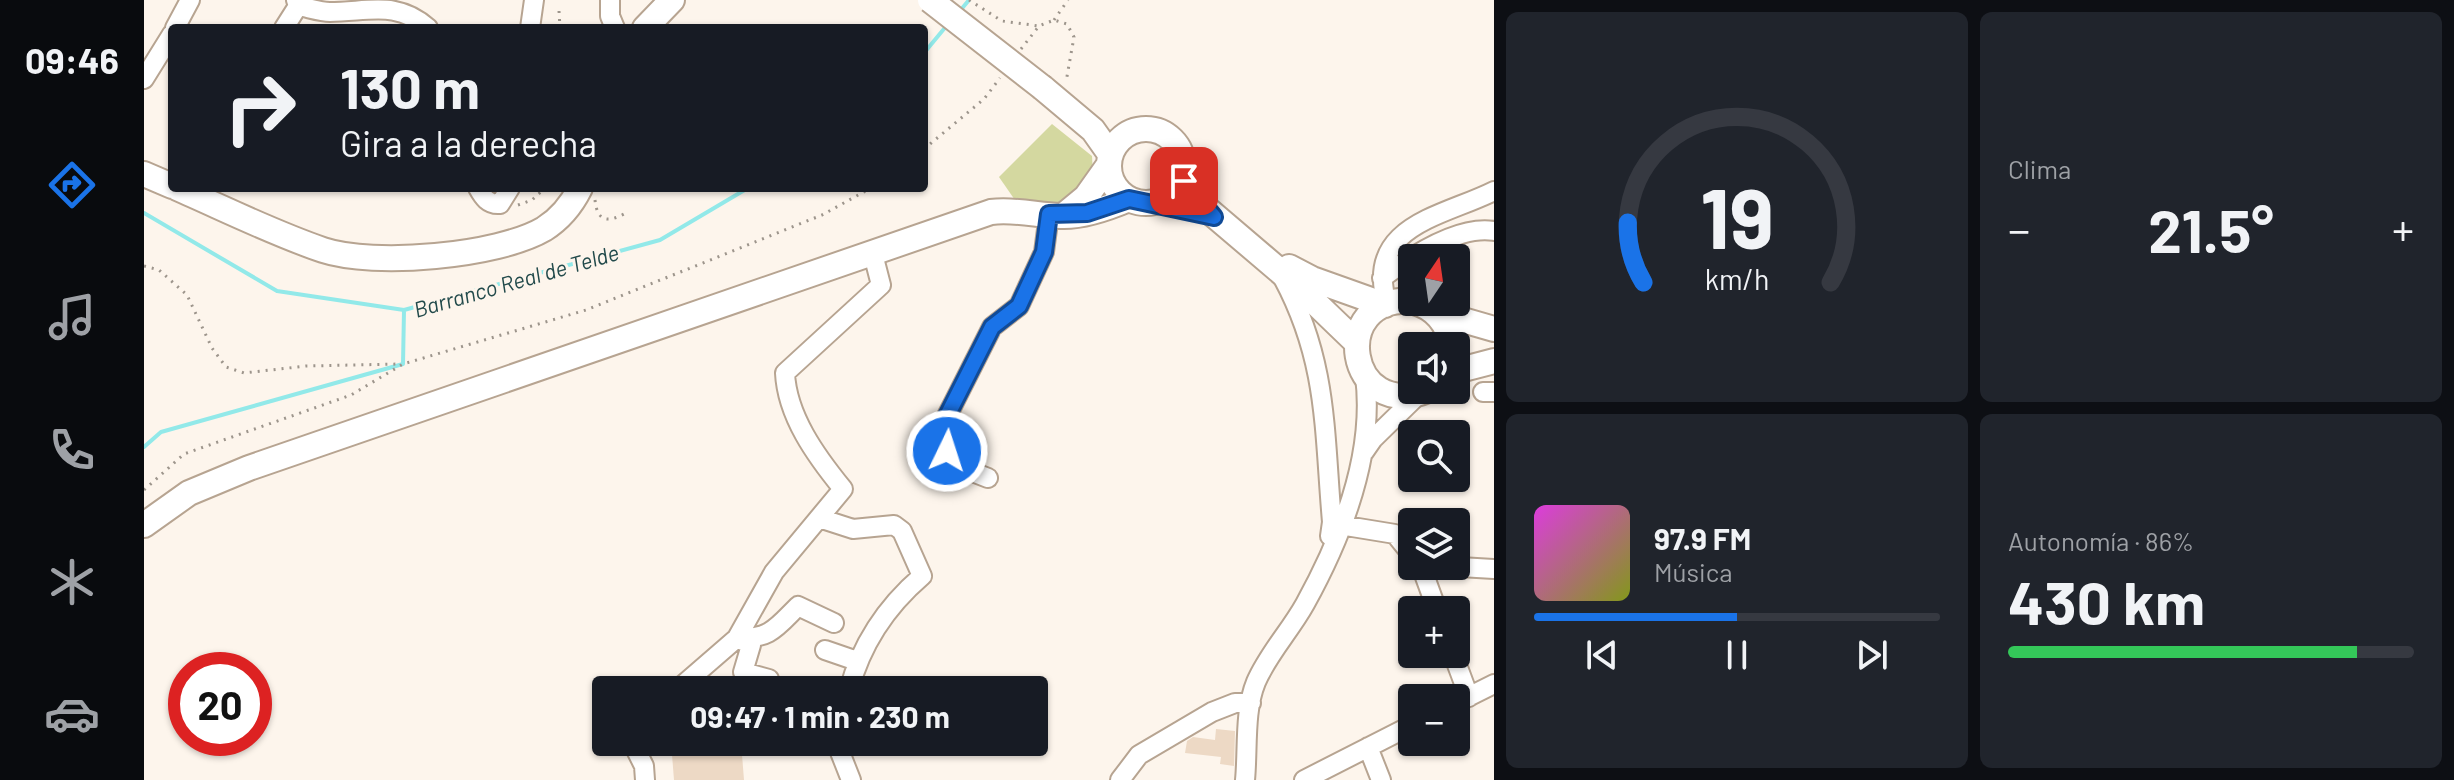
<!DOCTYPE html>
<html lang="es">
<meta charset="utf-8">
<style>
body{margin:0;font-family:Barlow,sans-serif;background:#20242c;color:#f1f3f6;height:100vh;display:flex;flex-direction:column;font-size:30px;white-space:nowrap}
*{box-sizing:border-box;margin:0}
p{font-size:26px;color:#9ea1a6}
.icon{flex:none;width:44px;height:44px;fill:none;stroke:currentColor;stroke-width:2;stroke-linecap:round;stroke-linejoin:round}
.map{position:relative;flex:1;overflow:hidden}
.drawer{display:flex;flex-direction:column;gap:12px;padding:12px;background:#0d0f14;width:960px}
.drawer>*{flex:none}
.hud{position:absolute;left:24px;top:24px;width:760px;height:168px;border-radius:8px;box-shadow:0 2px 6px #0004;background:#171b24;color:#f1f3f6;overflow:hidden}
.needle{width:52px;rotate:13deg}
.buttons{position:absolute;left:1254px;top:244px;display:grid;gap:16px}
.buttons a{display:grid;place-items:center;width:72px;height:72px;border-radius:8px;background:#171b24;box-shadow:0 2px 6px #0004;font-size:40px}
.speed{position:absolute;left:24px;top:652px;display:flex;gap:16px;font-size:40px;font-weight:700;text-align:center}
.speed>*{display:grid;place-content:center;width:104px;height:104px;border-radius:50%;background:#171b24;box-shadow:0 2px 6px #0004;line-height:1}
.speed .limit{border:12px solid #d22;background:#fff;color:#111}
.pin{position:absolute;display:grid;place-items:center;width:68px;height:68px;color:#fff;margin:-34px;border-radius:16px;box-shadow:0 4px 12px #0006}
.me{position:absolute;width:88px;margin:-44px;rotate:4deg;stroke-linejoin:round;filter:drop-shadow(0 0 6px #0008)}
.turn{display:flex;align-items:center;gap:28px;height:168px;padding:0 40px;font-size:36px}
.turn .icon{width:104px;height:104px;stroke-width:2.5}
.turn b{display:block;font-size:56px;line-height:68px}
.big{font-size:60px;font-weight:700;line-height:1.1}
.drawer .widget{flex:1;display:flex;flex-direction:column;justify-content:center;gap:12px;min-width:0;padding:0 28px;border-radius:12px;background:#20242c}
.drawer .dial{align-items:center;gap:0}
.dial svg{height:208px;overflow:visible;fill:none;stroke:#363941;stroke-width:7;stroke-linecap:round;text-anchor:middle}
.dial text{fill:#f1f3f6;stroke:none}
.song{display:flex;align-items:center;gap:24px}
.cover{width:96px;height:96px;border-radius:12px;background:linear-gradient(135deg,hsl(300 70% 55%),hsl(70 70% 35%))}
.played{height:8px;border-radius:4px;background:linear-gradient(90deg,#1a73e8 50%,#363941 50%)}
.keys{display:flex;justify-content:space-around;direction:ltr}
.heat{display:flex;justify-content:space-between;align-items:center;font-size:44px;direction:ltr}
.charge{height:12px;border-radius:6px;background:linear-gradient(90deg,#34c759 86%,#363941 0)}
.drawer .tiles{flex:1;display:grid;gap:12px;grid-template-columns:repeat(2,1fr)}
.trip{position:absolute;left:448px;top:676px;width:456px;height:80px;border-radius:8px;background:#171b24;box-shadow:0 2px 6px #0004;font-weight:700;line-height:80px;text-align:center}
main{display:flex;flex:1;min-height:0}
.tab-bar{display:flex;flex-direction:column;width:144px;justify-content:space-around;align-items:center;background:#090b0e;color:#9ea1a6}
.tab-bar .icon{width:56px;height:56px}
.tab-bar .selected{color:#1a73e8}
.tab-bar b{font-size:36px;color:#f1f3f6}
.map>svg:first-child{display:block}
</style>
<main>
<nav class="tab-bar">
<b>09:46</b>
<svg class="icon selected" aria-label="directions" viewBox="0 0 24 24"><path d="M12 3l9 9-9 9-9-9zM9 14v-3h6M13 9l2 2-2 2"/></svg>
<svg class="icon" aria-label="music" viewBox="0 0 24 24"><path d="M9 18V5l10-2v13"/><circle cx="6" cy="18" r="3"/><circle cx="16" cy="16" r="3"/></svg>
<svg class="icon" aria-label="phone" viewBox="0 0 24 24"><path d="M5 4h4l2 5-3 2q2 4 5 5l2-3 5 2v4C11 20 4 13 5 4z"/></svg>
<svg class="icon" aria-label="climate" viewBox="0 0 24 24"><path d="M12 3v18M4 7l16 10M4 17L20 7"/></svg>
<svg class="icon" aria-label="car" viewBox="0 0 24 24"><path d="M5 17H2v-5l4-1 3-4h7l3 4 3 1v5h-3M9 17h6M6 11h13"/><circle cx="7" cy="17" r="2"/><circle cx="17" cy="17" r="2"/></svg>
</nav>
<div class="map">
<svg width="1350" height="780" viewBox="0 0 1350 780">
<rect width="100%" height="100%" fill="#fdf5ec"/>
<path fill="#d4d8a0" d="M908 124 948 156 949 175 915 205 873 203 855 177Z"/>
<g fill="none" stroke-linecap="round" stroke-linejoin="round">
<path stroke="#92e9e9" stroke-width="4" d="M815 12 825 0
M780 53 804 24
M0 213 133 291 260 310 516 240 604 188
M0 447 17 432 259 364 260 310"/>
</g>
<path fill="#edd9c5" d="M1072 729 1091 731 1090 766 1076 764 1077 757 1041 753 1043 741 1049 737 1071 740Z
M527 742H597L600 780H530Z"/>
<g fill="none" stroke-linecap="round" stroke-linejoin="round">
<defs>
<path id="minor" d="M152 0 154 6C165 8 176 12 186 12 224 12 253 0 284 28
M466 0V16L471 28
M31 28 46 0
M140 28 154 6
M386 28 390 0
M0 79 28 34
M334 188C339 197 344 205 356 204L366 188
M1139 278C1184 362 1180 431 1188 522L1186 536
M1238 278C1266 257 1315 225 1350 231
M1243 304C1220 225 1298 217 1350 191
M1339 392H1350
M1220 452 1229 439 1274 395
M844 478 821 469 803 451 802 418 848 327 875 306 900 252 905 214
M675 518 709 529 750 525 758 531 778 576C743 606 717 645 705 690
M1196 525 1251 534 1268 555
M1277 566 1293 610
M1299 566 1350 569
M593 638C626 639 632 628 654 606L690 623
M593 638 607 645 599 672 625 679
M681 650 713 661
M1309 654 1325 697
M533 690 593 638 630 572 699 489C672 456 643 416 641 373L737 285 729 254
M1312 703 1350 684
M488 742 500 766 501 780
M692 742 707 780
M1224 747 1237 780
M976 780 995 755 1068 712 1091 703H1107
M1101 780C1104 750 1100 711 1112 682 1124 654 1146 631 1161 604 1198 537 1231 454 1221 376
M1160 780 1268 725"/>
<path id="major" d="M501 28 528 0
M899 88 949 130 966 154
M965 166a37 37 0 1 1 74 0a37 37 0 1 1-74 0Z
M1039 172 1040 181 1057 204 1158 290 1212 342
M0 174 28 186
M33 188C81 209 129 233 179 250 230 267 354 256 400 229 416 219 428 204 436 188
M919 216 942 197 964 166
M1145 267 1168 279 1241 305
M1268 301C1183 295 1203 424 1284 390
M1270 302C1292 308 1304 324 1308 346
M1291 312 1350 329
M1312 371 1350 361
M0 525 45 493 105 468 847 212C871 209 892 215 917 216 939 217 964 208 985 199"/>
</defs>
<use href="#minor" stroke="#b7a491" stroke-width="22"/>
<use href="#major" stroke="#b7a491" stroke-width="28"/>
<path stroke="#9d958c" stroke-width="3" stroke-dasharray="2 6" stroke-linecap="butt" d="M825 0 858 21 895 26
M415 11 416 28
M910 20 924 0
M877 49 895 26 910 20 923 24 930 37 922 82
M780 149 840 99 856 78
M90 188H94
M451 200C453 221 463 223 480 214
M374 205 388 200 401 188
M0 266 15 270 43 295 68 348 82 367 100 373 162 366 256 364
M0 490 40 454 207 395 259 364 442 310 678 215 727 188"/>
<use href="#minor" stroke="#fff" stroke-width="18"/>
<use href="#major" stroke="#fff" stroke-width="24"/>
<defs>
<path id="major-bridge" d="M786 0 899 88"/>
</defs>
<use href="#major-bridge" stroke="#b7a491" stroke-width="28" stroke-linecap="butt"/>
<use href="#major-bridge" stroke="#fff" stroke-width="24"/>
</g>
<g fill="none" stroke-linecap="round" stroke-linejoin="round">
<defs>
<path id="route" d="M803 451 802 418 848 327 875 306 900 252 905 214 943 213 985 199 1070 217 1040 181"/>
</defs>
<use href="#route" stroke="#114b97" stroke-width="20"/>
<use href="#route" stroke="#1a73e8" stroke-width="14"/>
</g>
<g text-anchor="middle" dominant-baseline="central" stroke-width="6" stroke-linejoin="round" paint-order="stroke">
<g font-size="22" font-style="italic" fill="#224a4b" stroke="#fdf5ec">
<text transform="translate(372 280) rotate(-16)">Barranco Real de Telde</text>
</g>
</g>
</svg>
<div class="buttons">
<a><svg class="needle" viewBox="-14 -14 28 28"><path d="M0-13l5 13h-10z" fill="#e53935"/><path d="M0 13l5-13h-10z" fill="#9ea1a6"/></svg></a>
<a><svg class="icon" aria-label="sound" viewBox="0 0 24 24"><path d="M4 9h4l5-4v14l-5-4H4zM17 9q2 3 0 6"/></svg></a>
<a><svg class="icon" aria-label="search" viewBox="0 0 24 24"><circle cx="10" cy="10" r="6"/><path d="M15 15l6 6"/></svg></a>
<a><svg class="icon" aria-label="layers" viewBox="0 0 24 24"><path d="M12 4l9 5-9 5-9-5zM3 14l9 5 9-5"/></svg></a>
<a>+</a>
<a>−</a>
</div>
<div class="speed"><div class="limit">20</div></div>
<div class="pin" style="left:1040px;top:181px;background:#d93025"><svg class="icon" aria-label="arrive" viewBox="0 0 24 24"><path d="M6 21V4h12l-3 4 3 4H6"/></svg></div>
<svg class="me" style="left:803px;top:451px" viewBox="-20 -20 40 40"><circle r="17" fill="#1a73e8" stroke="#fff" stroke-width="3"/><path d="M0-11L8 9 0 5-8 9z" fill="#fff"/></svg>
<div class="trip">09:47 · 1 min · 230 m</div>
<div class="hud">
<div class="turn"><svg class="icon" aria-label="right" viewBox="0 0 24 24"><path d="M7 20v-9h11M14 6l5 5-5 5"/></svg><div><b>130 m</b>Gira a la derecha</div></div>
</div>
</div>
<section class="drawer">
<div class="tiles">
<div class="widget dial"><svg viewBox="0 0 100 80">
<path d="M14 69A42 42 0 1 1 86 69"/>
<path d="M14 69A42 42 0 0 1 8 46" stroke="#1a73e8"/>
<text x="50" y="56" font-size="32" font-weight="700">19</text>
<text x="50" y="72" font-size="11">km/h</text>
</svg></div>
<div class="widget"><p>Clima</p>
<div class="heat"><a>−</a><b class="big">21.5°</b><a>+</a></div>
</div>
<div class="widget">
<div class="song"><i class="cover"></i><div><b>97.9 FM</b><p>Música</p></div></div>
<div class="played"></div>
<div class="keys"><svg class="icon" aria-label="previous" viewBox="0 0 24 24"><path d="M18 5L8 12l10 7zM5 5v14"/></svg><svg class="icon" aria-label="pause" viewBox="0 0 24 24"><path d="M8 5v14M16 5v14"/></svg><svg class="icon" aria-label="next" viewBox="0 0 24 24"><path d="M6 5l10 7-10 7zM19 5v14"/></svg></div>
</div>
<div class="widget"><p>Autonomía · 86%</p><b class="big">430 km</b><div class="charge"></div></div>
</div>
</section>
</main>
